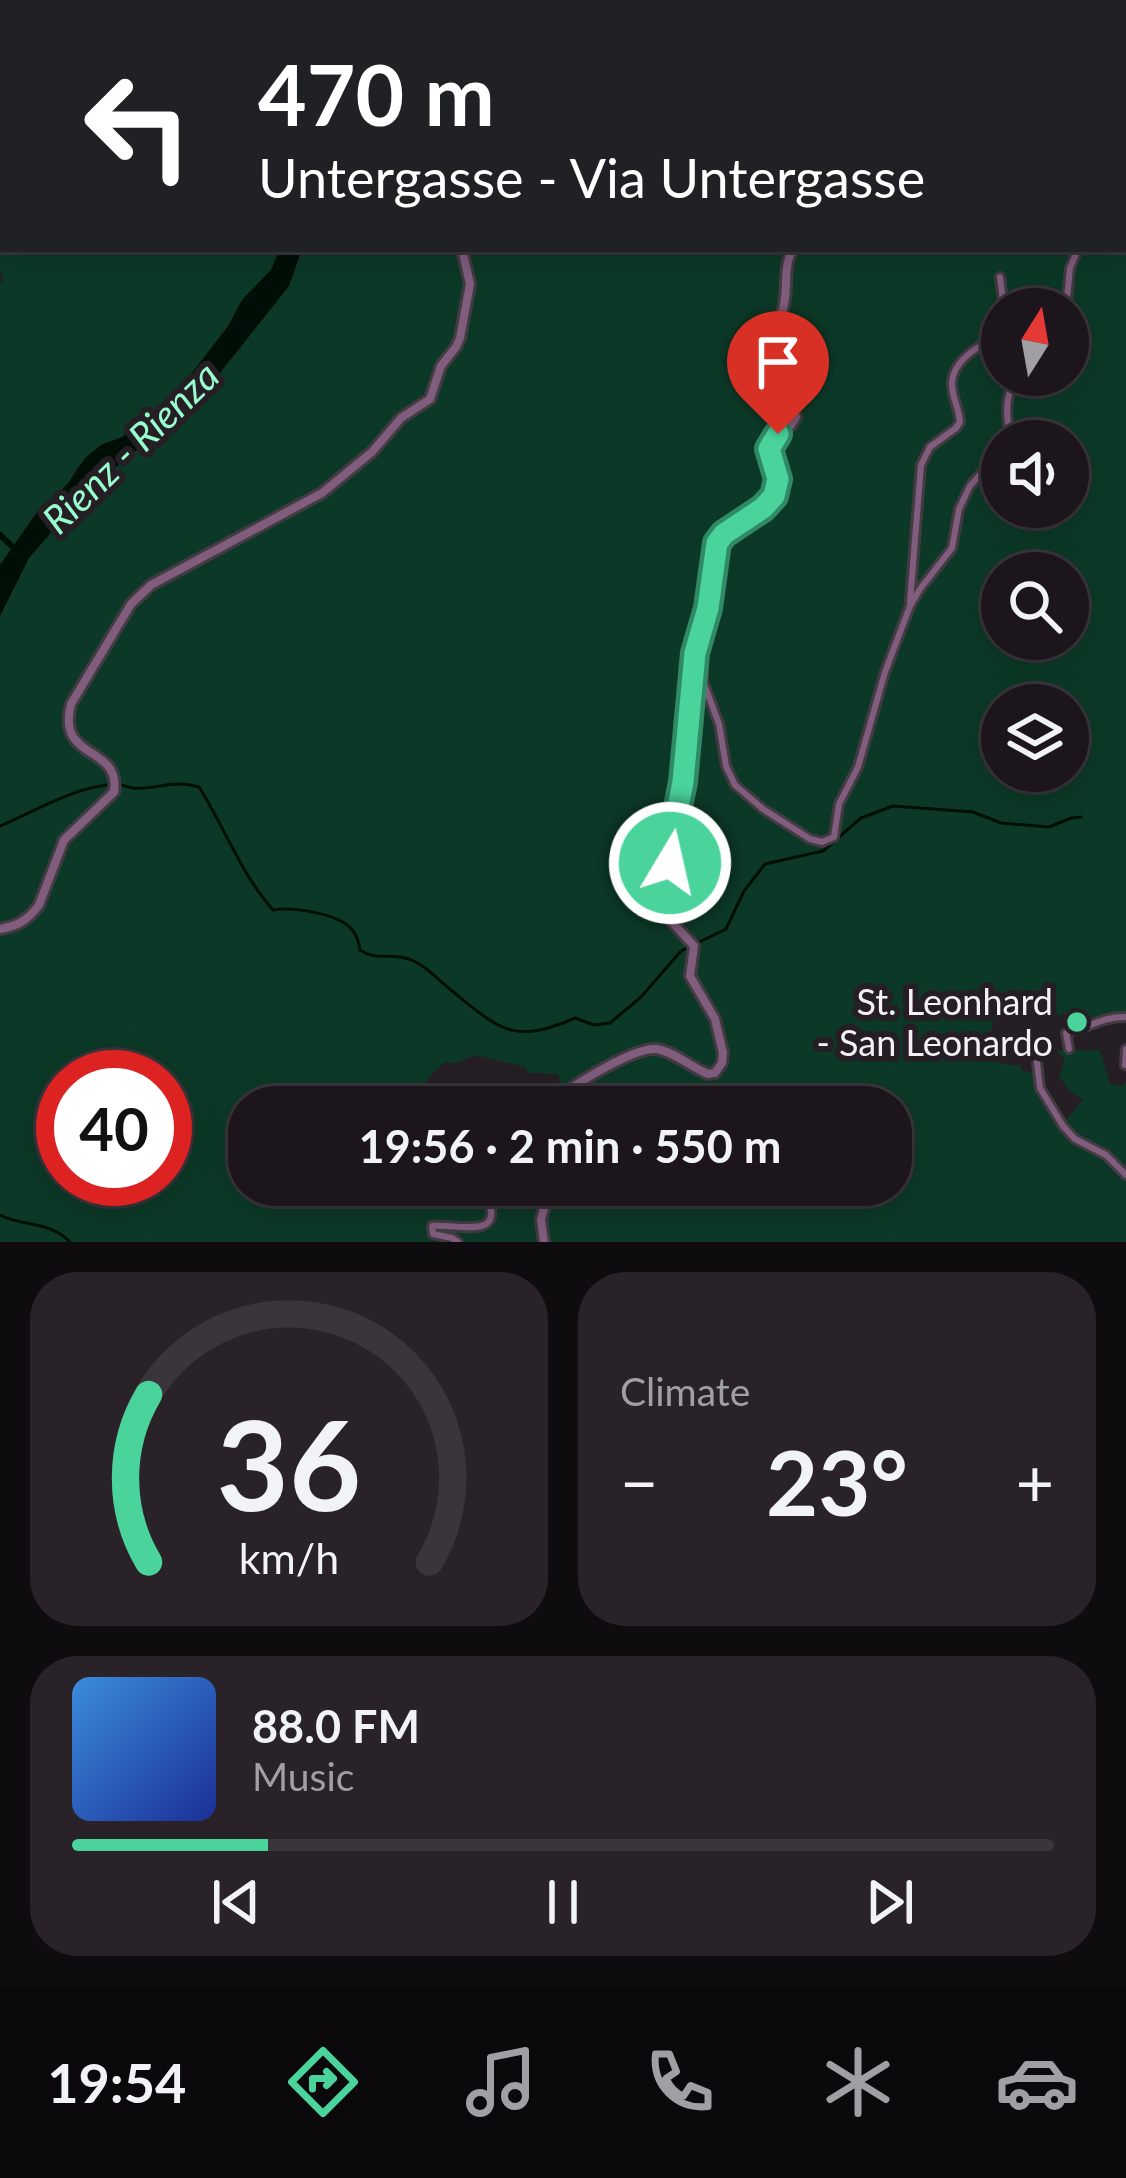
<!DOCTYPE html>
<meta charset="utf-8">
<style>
body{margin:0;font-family:Lato,sans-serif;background:#292329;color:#f1f3f6;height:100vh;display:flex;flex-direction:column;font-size:45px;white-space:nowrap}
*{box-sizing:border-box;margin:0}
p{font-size:39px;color:#a09fa3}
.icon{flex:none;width:66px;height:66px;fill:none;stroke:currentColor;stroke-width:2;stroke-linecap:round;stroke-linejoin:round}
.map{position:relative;height:1242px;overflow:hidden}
.panel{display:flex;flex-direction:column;gap:30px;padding:30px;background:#0f0c0f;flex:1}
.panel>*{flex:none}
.hud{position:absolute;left:0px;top:0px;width:1128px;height:252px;box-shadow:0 6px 30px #0003,0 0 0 3px #3a353b;background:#202124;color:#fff;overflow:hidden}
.needle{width:78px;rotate:11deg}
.buttons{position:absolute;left:981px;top:288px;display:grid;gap:24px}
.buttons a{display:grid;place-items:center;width:108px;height:108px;border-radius:50%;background:#1c161c;box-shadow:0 6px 30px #0003,0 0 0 3px #3a353b;font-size:60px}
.speed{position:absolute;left:36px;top:1050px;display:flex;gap:24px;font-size:60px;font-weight:700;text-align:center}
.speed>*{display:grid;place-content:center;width:156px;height:156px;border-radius:50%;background:#1c161c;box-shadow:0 6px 30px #0003,0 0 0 3px #3a353b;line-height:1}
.speed .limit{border:18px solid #d22;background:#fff;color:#111}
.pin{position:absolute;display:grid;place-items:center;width:102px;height:102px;color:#fff;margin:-123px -51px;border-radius:50% 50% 50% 0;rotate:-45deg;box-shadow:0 0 12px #0007}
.pin .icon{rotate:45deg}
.me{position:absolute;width:132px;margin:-66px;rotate:9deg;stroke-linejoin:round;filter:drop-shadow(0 0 9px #0008)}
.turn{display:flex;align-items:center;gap:42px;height:252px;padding:0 60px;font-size:54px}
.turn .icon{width:156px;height:156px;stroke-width:2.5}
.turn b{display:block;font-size:84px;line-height:102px}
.big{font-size:90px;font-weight:700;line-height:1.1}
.panel .tile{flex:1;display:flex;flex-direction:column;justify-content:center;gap:18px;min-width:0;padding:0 42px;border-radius:48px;background:#292329}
.panel .dial{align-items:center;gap:0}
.dial svg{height:312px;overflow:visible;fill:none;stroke:#3a353b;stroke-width:7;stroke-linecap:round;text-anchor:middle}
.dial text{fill:#f1f3f6;stroke:none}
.song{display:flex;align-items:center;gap:36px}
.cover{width:144px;height:144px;border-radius:18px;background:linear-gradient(135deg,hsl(210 70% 55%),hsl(230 70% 35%))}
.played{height:12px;border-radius:6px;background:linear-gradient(90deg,#4ad49c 20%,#3a353b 20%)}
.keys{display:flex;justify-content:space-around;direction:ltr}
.heat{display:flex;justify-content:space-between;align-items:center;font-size:66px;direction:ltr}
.panel .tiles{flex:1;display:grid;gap:30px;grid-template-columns:1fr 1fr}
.tile:last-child{grid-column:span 2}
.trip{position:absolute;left:228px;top:1086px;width:684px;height:120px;border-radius:48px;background:#1c161c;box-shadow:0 6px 30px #0003,0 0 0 3px #3a353b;font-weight:700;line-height:120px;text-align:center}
.menu{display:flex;height:192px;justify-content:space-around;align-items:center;background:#0b090b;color:#a09fa3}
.menu .icon{width:84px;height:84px}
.menu .on{color:#4ad49c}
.menu b{font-size:54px;color:#f1f3f6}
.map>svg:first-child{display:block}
</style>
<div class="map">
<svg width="1126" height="1242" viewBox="0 0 1126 1242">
<rect width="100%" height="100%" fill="#261e25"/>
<path fill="#0c3927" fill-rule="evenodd" d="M769 0H1126V1016H1102L1090 1023 1085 1012 1057 1015 1053 997C1033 1001 1013 999 995 1007L992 1029 1002 1064 1020 1066 1023 1073 1033 1071 1038 1097 1060 1127 1083 1100 1069 1090 1059 1076 1065 1060 1056 1050H1100L1110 1084 1120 1086 1126 1083V1242H0V616L29 558 69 512 110 472 179 416 217 377 289 286 302 249H1125V3H767ZM1002 309H1068V375H1002ZM1002 441H1068V507H1002ZM1002 573H1068V639H1002ZM1002 705H1068V771H1002ZM476 1055 525 1067 527 1073 558 1074 564 1098 557 1107H891V1185H249V1107H424C421 1081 427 1077 446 1062L455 1063ZM63 1077H165V1179H63Z
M3 216V249H280L271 270 242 300 228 326 179 390 148 419 122 437 101 445 75 470 69 482 52 501 37 511 0 565V285L3 278 0 271V220Z"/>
<path fill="#000f06" d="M280 249H302L289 286 199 399 110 472 69 512 29 558 0 616V565L38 511 52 501 69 482 85 458 101 445 122 437 148 419 179 390 228 326 242 300 271 270Z"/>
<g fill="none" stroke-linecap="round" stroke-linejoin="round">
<path stroke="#000f06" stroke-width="3" d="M0 826C37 810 74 787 115 784 121 784 127 787 133 788 157 790 172 779 199 787 225 828 241 874 273 910 293 907 340 913 353 931 357 936 359 943 360 950 376 961 388 953 405 958 423 962 437 979 451 990 500 1030 513 1045 575 1018L594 1025 610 1023 641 997 681 951 726 929 744 891 765 864 823 851 861 818 893 806 973 812 1001 823 1049 827 1071 818 1081 817
M0 1215C24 1227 50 1221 70 1242"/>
<path stroke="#000f06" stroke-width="6" d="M0 535 15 549"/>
<defs>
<path id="minor" d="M1125 173H1126
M1000 277 1004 309
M1066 309 1070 268 1078 249
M1068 317C1073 333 1081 353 1068 365
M1011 441C1006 418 1004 396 1017 375
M910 602 921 465 930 447 956 428 960 422C959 408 951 395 952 382 954 358 983 343 1002 335
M698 641 703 643V681L719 724 726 766 735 785 763 809 810 839 822 842 834 837 839 804 858 767 885 672 910 606 920 589 952 548 959 509 970 486 984 470 1002 461
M1069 1049 1066 1033C1088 1028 1104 1016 1126 1017
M1036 1054 1040 1088 1063 1126 1075 1139 1106 1155 1126 1175
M1125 1065 1126 1049
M338 1185 321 1191V1198L358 1197 383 1185
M398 1185 444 1201 474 1190 486 1194C508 1242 457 1223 432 1226L433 1234 452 1238 458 1242"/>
<path id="tertiary" d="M507 0 508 3
M491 3V0
M551 3 552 0
M570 3 571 0
M588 3 589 0
M791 3 793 0
M0 929C18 926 28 920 39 905L64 840 114 792C121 744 56 762 71 704L131 604 151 585 322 493 372 452 401 418 430 399 441 366 456 347 460 338 470 284 462 249
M547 1107C564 1090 633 1047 656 1049 673 1051 692 1068 708 1074L715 1073 722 1063 723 1053 715 1019 690 976 694 946 672 922 668 902 670 863 672 837 683 782 695 653 706 619 717 543C733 524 778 511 777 482 777 469 770 457 770 444L791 425 796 417C791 393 767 385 762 357 767 340 777 326 783 309 789 288 782 268 793 249
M544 1242 541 1220 550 1185"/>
</defs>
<use href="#minor" stroke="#433b42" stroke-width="12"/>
<use href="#tertiary" stroke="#433b42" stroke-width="14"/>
<use href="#minor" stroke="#805d7d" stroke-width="6"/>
<use href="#tertiary" stroke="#805d7d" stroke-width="8"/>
</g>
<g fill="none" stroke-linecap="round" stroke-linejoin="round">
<defs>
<path id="route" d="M670 863 672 837 683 782 695 653 708 608 717 543 724 534 763 508 774 496 778 479 769 449 778 434"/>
</defs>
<use href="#route" stroke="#308a65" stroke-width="30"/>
<use href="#route" stroke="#4ad49c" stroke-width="21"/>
</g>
<circle fill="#4ad49c" stroke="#261e25" stroke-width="4.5" cx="1077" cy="1022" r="12"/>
<g text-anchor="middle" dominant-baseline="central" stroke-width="12" stroke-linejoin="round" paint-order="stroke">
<g font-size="36" fill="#f5f0f5" stroke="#261e25" text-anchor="end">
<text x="1053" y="1001">St. Leonhard<tspan x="1053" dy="41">- San Leonardo</tspan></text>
</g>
<g font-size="39" font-style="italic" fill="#98fdce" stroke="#261e25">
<text transform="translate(130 447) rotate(-44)">Rienz - Rienza</text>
</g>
</g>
</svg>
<div class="buttons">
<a><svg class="needle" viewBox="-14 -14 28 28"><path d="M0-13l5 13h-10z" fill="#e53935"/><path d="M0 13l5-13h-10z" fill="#a09fa3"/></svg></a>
<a><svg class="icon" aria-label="sound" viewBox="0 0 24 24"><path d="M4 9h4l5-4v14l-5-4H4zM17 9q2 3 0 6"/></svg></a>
<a><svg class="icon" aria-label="search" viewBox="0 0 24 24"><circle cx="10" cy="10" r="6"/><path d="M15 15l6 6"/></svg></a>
<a><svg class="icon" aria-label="layers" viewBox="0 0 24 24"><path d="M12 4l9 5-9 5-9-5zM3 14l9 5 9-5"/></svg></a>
</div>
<div class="speed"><div class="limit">40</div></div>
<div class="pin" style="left:778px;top:434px;background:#d93025"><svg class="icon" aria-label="arrive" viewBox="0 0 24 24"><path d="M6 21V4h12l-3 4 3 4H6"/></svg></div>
<svg class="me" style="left:670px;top:863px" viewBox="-20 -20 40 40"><circle r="17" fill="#4ad49c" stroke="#fff" stroke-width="3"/><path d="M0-11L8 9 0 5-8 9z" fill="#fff"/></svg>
<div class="trip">19:56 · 2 min · 550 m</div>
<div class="hud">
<div class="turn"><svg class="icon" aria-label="left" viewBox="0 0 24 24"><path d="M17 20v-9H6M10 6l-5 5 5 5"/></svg><div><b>470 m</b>Untergasse - Via Untergasse</div></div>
</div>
</div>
<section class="panel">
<div class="tiles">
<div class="tile dial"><svg viewBox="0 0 100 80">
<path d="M14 69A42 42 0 1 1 86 69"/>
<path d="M14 69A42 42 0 0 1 14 26" stroke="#4ad49c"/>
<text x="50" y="56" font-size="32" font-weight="700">36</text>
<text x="50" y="72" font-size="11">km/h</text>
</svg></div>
<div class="tile"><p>Climate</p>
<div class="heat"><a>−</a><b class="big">23°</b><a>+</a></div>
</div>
<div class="tile">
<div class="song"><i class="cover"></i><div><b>88.0 FM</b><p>Music</p></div></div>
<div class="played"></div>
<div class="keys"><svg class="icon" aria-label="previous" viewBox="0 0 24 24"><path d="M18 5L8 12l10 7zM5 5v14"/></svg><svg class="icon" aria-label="pause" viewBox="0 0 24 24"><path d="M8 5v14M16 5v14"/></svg><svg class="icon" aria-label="next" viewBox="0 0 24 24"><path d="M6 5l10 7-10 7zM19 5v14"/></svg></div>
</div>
</div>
</section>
<nav class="menu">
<b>19:54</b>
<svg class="icon on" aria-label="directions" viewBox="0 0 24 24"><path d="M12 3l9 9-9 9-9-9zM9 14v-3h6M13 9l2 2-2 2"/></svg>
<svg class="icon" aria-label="music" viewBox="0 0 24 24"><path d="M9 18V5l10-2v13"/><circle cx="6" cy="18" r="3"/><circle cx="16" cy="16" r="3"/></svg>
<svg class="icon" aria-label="phone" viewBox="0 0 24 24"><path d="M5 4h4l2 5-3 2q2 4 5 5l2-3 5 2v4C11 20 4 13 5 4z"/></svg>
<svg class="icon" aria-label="climate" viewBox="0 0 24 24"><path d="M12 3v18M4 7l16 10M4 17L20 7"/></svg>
<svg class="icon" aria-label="car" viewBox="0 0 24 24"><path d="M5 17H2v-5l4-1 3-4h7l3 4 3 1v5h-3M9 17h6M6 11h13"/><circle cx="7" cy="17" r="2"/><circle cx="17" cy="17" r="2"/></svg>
</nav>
